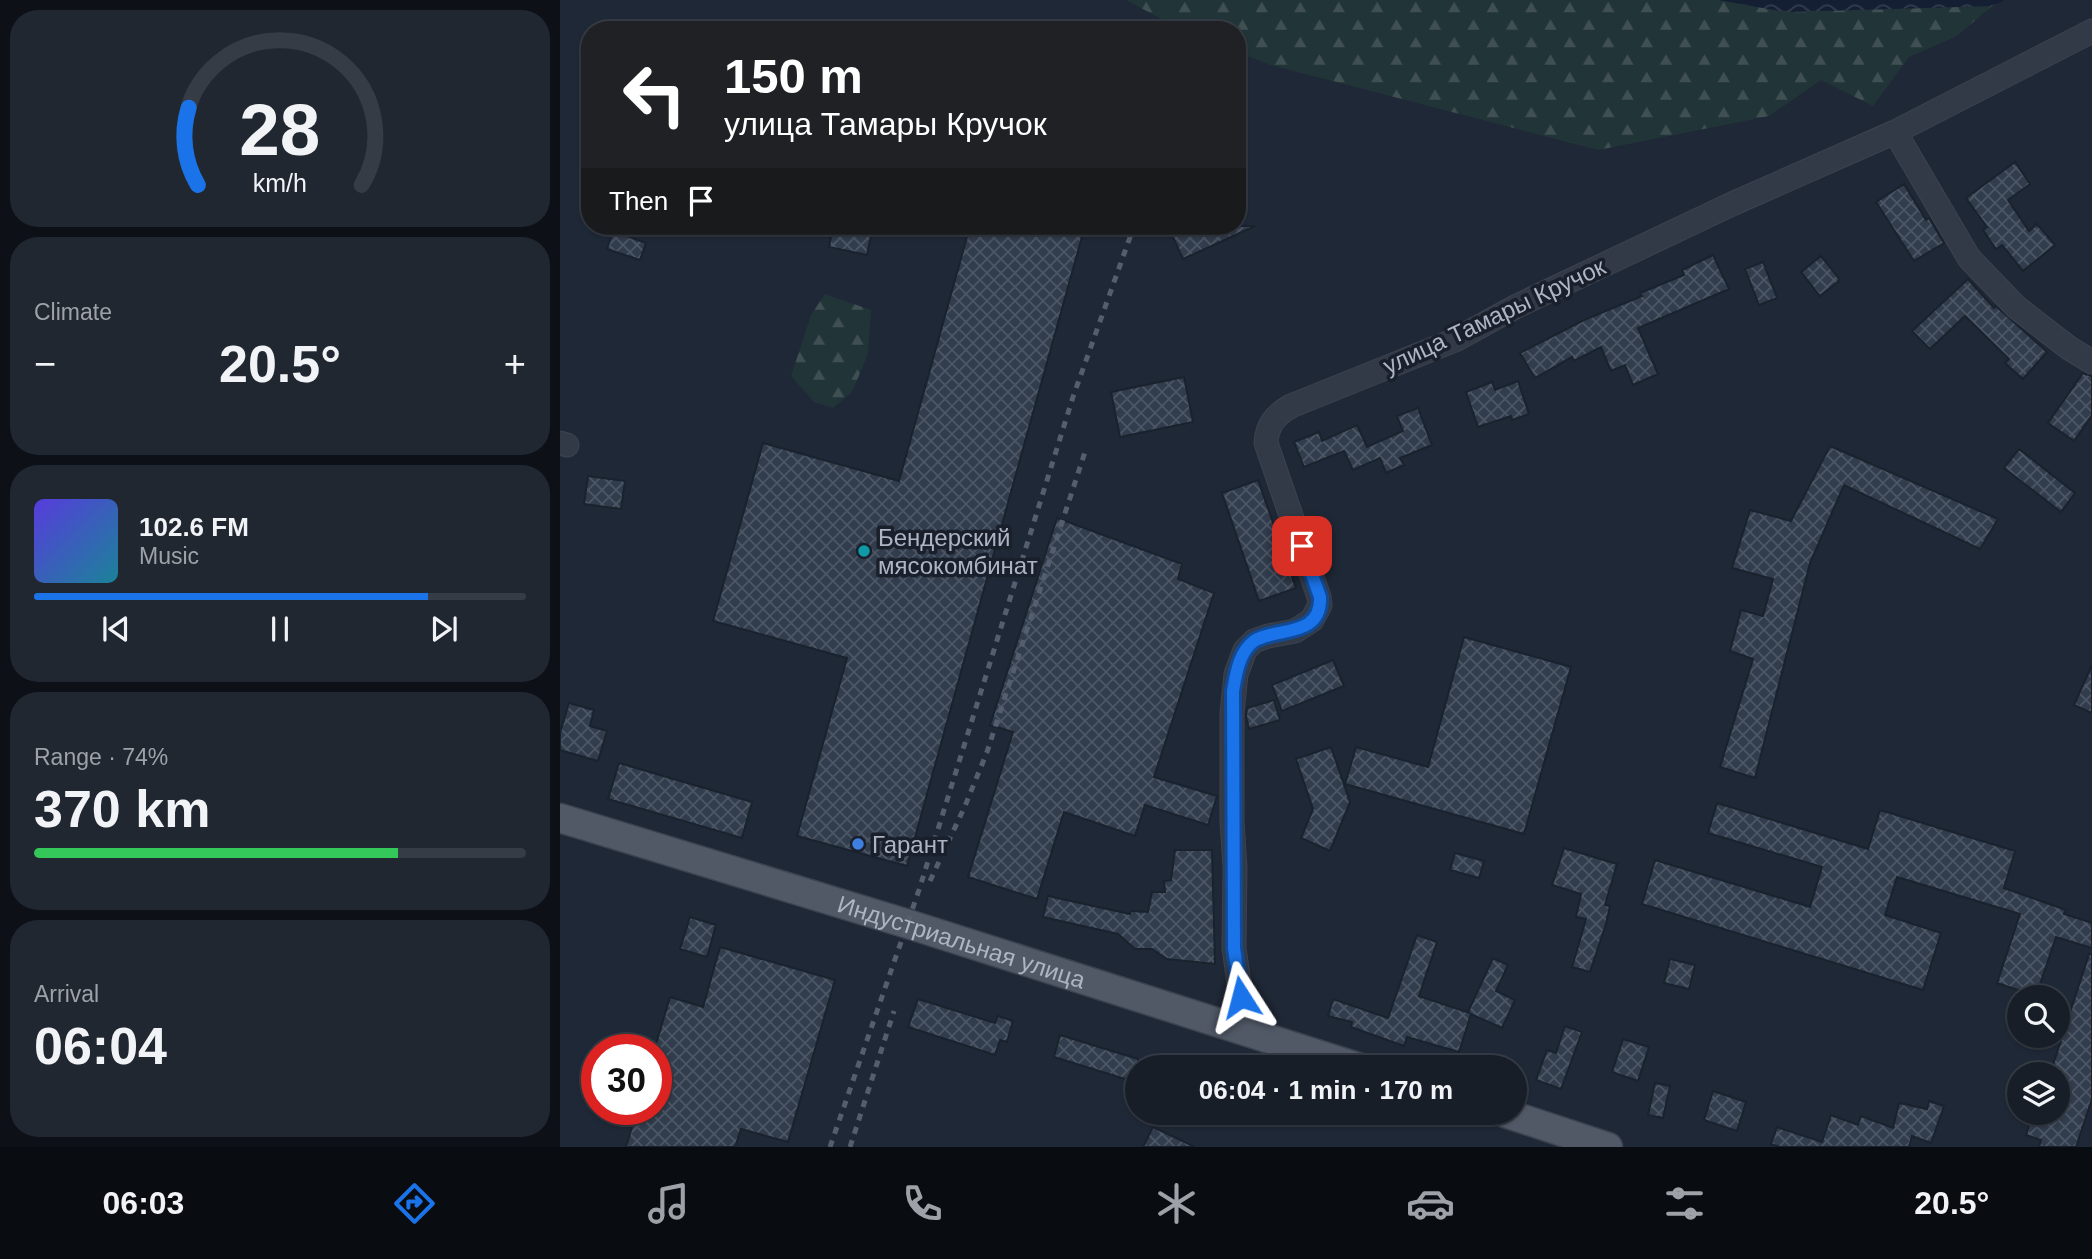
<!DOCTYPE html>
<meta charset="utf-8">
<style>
body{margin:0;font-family:Arial,sans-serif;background:#202730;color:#f1f3f6;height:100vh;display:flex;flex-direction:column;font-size:26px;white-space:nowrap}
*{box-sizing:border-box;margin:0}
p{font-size:23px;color:#9ea2a8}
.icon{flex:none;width:38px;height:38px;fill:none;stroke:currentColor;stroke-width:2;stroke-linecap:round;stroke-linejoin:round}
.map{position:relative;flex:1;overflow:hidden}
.panel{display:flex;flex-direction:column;gap:10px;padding:10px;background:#0d1016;width:560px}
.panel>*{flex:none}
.hud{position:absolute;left:21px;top:21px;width:665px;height:214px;border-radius:28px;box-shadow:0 2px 5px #0004,0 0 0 2px #363c45;background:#202124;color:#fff;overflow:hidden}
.tools{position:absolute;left:1447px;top:985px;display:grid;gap:14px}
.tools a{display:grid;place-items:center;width:63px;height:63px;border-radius:50%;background:#171e28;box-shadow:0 2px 5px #0004,0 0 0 2px #363c45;font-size:35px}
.speed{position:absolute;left:21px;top:1034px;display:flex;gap:14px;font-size:35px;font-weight:700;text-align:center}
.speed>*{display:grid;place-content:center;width:91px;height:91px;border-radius:50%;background:#171e28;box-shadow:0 2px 5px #0004,0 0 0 2px #363c45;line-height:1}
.speed .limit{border:10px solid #d22;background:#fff;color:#111}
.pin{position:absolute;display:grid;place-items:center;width:60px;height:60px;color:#fff;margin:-30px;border-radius:14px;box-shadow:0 4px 10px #0006}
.me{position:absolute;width:77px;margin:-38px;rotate:351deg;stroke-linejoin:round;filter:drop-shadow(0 0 5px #0008)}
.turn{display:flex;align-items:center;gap:24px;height:147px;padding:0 28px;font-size:32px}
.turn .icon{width:91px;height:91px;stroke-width:2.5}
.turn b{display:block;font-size:49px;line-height:60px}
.then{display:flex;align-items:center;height:66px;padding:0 28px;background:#0003;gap:14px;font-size:26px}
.big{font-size:52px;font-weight:800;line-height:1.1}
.panel .card{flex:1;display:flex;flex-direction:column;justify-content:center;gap:10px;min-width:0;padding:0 24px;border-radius:28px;background:#202730}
.panel .dial{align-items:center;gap:0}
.dial svg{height:182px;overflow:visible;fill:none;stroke:#363c45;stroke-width:7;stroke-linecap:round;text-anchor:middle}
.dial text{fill:#f1f3f6;stroke:none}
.song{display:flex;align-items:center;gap:21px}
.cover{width:84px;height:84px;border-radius:10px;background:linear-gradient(135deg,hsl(250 70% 55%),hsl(190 70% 35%))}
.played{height:7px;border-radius:4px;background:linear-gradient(90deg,#1a73e8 80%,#363c45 80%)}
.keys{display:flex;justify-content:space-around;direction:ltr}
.heat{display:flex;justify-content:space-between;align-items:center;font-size:38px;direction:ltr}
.charge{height:10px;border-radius:5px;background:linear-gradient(90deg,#34c759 74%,#363c45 0)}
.trip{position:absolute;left:565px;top:1055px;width:402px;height:70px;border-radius:35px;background:#171e28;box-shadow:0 2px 5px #0004,0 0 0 2px #363c45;font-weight:800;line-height:70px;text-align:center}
.tabs{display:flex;height:112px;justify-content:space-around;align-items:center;background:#090c10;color:#9ea2a8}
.tabs .icon{width:49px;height:49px}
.tabs .current{color:#1a73e8}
.tabs b{font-size:32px;color:#f1f3f6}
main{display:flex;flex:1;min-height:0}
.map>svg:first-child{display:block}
</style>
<main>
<section class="panel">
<div class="card dial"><svg viewBox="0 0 100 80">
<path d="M14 69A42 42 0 1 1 86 69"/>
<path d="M14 69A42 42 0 0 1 10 35" stroke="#1a73e8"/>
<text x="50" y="56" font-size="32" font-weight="700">28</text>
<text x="50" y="72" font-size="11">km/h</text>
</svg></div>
<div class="card"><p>Climate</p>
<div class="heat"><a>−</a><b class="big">20.5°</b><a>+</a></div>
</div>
<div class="card">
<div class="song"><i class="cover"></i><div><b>102.6 FM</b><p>Music</p></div></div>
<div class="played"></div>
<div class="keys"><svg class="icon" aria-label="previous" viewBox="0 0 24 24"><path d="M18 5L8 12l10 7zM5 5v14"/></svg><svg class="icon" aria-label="pause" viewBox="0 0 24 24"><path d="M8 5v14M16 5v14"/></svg><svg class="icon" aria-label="next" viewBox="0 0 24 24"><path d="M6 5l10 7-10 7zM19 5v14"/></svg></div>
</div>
<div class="card"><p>Range · 74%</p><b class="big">370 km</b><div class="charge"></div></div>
<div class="card"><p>Arrival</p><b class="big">06:04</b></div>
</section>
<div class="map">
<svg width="1532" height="1147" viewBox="0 0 1532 1147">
<defs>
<pattern id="forest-firs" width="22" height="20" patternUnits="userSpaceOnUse" patternTransform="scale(1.75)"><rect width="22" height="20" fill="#213437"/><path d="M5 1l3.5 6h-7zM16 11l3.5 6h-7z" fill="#3f4f52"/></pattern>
<pattern id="water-waves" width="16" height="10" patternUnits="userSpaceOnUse" patternTransform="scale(1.75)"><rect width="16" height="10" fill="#141f33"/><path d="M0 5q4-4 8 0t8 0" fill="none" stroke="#343d4f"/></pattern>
<pattern id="building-cross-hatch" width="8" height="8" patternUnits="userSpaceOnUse" patternTransform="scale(1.75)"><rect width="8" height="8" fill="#313c4d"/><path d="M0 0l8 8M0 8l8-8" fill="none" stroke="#4c5665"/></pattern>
</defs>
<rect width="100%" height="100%" fill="#1f2836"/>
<path fill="url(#forest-firs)" d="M566 0H1159L1226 12 1432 6 1397 36 1349 57 1313 106 1261 80 1209 116 1038 150 711 65 677 52V30H622Z
M265 294 311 310 308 354 292 392 273 408 254 402 231 376 251 315Z"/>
<path fill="url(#water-waves)" d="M1159 0H1445L1432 6 1226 12Z"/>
<path fill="url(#building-cross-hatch)" stroke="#1a222d" stroke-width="2" d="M1455 162 1470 184 1448 200 1469 231 1477 224 1495 245 1463 271 1442 245 1436 249 1423 230 1427 227 1406 198Z
M1344 184 1366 220 1369 218 1384 243 1354 261 1316 202Z
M273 226H313L307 255 269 247Z
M410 226H525L347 866 237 836 287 658 153 621 203 443 339 481Z
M608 226H695L623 259Z
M53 231 86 243 80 260 47 249Z
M1153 255 1169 289 1078 328 1098 374 1073 385 1065 365 1051 371 1041 347 1014 361 1012 357 975 378 960 353 1024 320 1082 296 1080 293 1124 275 1122 270Z
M1261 256 1280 280 1260 296 1241 272Z
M1203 262 1217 298 1199 305 1185 269Z
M1408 279 1434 308 1436 306 1487 352 1463 379 1445 363 1449 359 1405 316 1370 349 1352 331Z
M1523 373 1532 376V415L1514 441 1488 423Z
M624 377 633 422 560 437 551 392Z
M958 381 969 414 952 420 951 416 918 427 906 392 932 382 935 390Z
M858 408 872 445 840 458 844 465 826 473 820 458 793 470 784 451 744 467 734 442 759 432 762 441 797 425 807 447 843 431 837 416Z
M1270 446 1438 519 1420 549 1284 485 1250 563 1195 778 1160 767 1193 659 1170 651 1181 610 1203 616 1213 579 1172 568 1190 510 1231 521Z
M1459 449 1515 493 1501 512 1444 468Z
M28 476 65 481 61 509 24 504Z
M698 480 736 588 699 601 662 493Z
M497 518 622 564 618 579 654 593 594 777 657 796 648 825 585 805 575 836 504 812 477 899 408 877 453 732 430 725Z
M904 637 1011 667 964 834 785 784 796 747 868 767Z
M773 660 784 686 722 711 712 685Z
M1532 665V713L1514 705Z
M714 700 720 720 689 729 686 717 687 708Z
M9 703 34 710 30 726 47 731 38 761 0 750V733Z
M771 747 790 802 770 851 741 838 753 809 736 759Z
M59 763 192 802 182 838 48 799Z
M1157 803 1308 849 1320 810 1455 851 1444 888 1506 910 1504 914 1532 923V948L1496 937 1476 996 1437 983 1460 914 1337 877 1325 915 1381 933 1363 990 1082 904 1095 860 1250 907 1262 867 1148 833Z
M1004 848 1057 864 1045 905 1050 906 1046 924 1030 972 1012 967 1026 919 1016 917 1021 894 992 885Z
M615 850H652L655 964 607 959 592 949H575L558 934 483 917 488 896 570 914 571 911 588 912 592 892H605L604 881 611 880Z
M895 853 924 861 919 878 890 870Z
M130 917 156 925 147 957 120 949Z
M857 935 877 942 859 996 910 1013 908 1012 933 958 948 965 936 991 955 1000 942 1028 911 1014 899 1052 847 1037 844 1046 791 1027 792 1022 768 1016 773 999 828 1018Z
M160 947 275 980 228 1142 181 1129 175 1147H66L77 1110H96V1044L110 997 143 1007Z
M1529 954H1532V1099L1516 1147H1479L1481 1140 1466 1135 1473 1113H1498V1074H1490Z
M1110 959 1135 965 1129 989 1104 983Z
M358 999 435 1023 438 1016 453 1021 447 1042 440 1040 435 1055 348 1027Z
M1005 1026 1022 1032 1001 1089 976 1080 987 1050 996 1053Z
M500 1035 578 1059V1083L494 1057Z
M1063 1039 1089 1047 1078 1081 1052 1072Z
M1095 1083 1110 1086 1103 1118 1088 1115Z
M1153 1091 1186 1102 1177 1131 1144 1120Z
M1369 1101 1384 1106 1371 1143 1352 1136 1349 1147H1220L1211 1144 1217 1127 1262 1142 1271 1115 1298 1125 1301 1116 1333 1128 1339 1103 1367 1109Z
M593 1127 635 1147H583Z"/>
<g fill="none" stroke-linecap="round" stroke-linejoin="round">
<defs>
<path id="minor" d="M1335 132 1409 258 1456 307 1509 348 1532 362
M0 443 7 445
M672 1027 681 997 674 948 675 868 672 820V713L676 674 685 650 694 641 708 636 735 631 752 620 760 605 759 597 706 443C707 425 715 415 731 406L895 340 957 306 1172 204 1335 132 1532 31"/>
<g id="major">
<path id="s1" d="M0 818 348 924 801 1068"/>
<path d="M945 1113 1048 1147"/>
</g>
</defs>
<use href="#minor" stroke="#3c4350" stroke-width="25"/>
<use href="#major" stroke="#3c4350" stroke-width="31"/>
<use href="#minor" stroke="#333a47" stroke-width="23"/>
<use href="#major" stroke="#515967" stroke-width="28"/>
<path stroke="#555e6e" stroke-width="5" stroke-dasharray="7 7" stroke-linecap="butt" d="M370 881 405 806 427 752 525 452
M270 1147 359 890 513 397 574 226
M290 1147 334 1011"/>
</g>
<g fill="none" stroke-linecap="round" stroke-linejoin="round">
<defs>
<path id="route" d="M681 997 674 948 673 691C676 674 679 652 694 641 716 627 762 638 760 597L742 546"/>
</defs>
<use href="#route" stroke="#114b97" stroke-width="18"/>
<use href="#route" stroke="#1a73e8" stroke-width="12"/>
</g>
<circle fill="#0f9aa8" stroke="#19202b" stroke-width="2.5" cx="304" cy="551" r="7"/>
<circle fill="#3f7fe0" stroke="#19202b" stroke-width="2.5" cx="298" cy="844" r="7"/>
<g text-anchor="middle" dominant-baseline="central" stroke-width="7" stroke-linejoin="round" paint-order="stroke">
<g font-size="24" fill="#adb5c4" stroke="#19202b">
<text transform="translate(934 316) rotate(-25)">улица Тамары Кручок</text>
<text stroke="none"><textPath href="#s1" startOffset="420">Индустриальная улица</textPath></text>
</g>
<g font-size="24" fill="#adb5c4" stroke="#19202b" text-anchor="start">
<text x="318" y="537">Бендерский<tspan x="318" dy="28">мясокомбинат</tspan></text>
<text x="312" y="844">Гарант</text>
</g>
</g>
</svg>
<div class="tools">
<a><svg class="icon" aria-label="search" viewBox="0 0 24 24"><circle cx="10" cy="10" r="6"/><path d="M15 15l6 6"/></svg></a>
<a><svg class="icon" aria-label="layers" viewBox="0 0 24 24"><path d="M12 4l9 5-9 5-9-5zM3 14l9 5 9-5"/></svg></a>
</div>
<div class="speed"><div class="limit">30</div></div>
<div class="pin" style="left:742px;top:546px;background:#d93025"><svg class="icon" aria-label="arrive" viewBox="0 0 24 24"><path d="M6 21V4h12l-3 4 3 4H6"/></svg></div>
<svg class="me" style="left:681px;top:997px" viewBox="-20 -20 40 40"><path d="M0-17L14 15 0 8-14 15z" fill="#1a73e8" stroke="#fff" stroke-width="4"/></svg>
<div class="trip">06:04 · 1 min · 170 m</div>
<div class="hud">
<div class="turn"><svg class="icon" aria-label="left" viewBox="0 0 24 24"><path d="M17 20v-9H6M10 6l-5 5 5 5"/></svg><div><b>150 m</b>улица Тамары Кручок</div></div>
<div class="then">Then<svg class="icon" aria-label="arrive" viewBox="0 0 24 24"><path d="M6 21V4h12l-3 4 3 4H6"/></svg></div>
</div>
</div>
</main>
<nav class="tabs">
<b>06:03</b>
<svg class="icon current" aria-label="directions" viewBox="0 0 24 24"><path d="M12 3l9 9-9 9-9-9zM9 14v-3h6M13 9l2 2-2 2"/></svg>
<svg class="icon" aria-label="music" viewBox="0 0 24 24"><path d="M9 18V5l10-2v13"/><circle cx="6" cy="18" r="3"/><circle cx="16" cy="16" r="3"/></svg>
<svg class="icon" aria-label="phone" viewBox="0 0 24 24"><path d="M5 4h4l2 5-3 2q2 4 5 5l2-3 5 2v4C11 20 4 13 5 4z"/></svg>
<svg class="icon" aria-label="climate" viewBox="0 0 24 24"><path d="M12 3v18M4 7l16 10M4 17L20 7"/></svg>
<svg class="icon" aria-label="car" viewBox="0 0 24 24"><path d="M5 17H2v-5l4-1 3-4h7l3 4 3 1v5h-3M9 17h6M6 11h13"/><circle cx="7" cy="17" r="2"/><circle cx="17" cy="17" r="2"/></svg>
<svg class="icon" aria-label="filters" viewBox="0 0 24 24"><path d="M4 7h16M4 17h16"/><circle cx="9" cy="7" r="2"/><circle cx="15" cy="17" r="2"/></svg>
<b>20.5°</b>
</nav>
